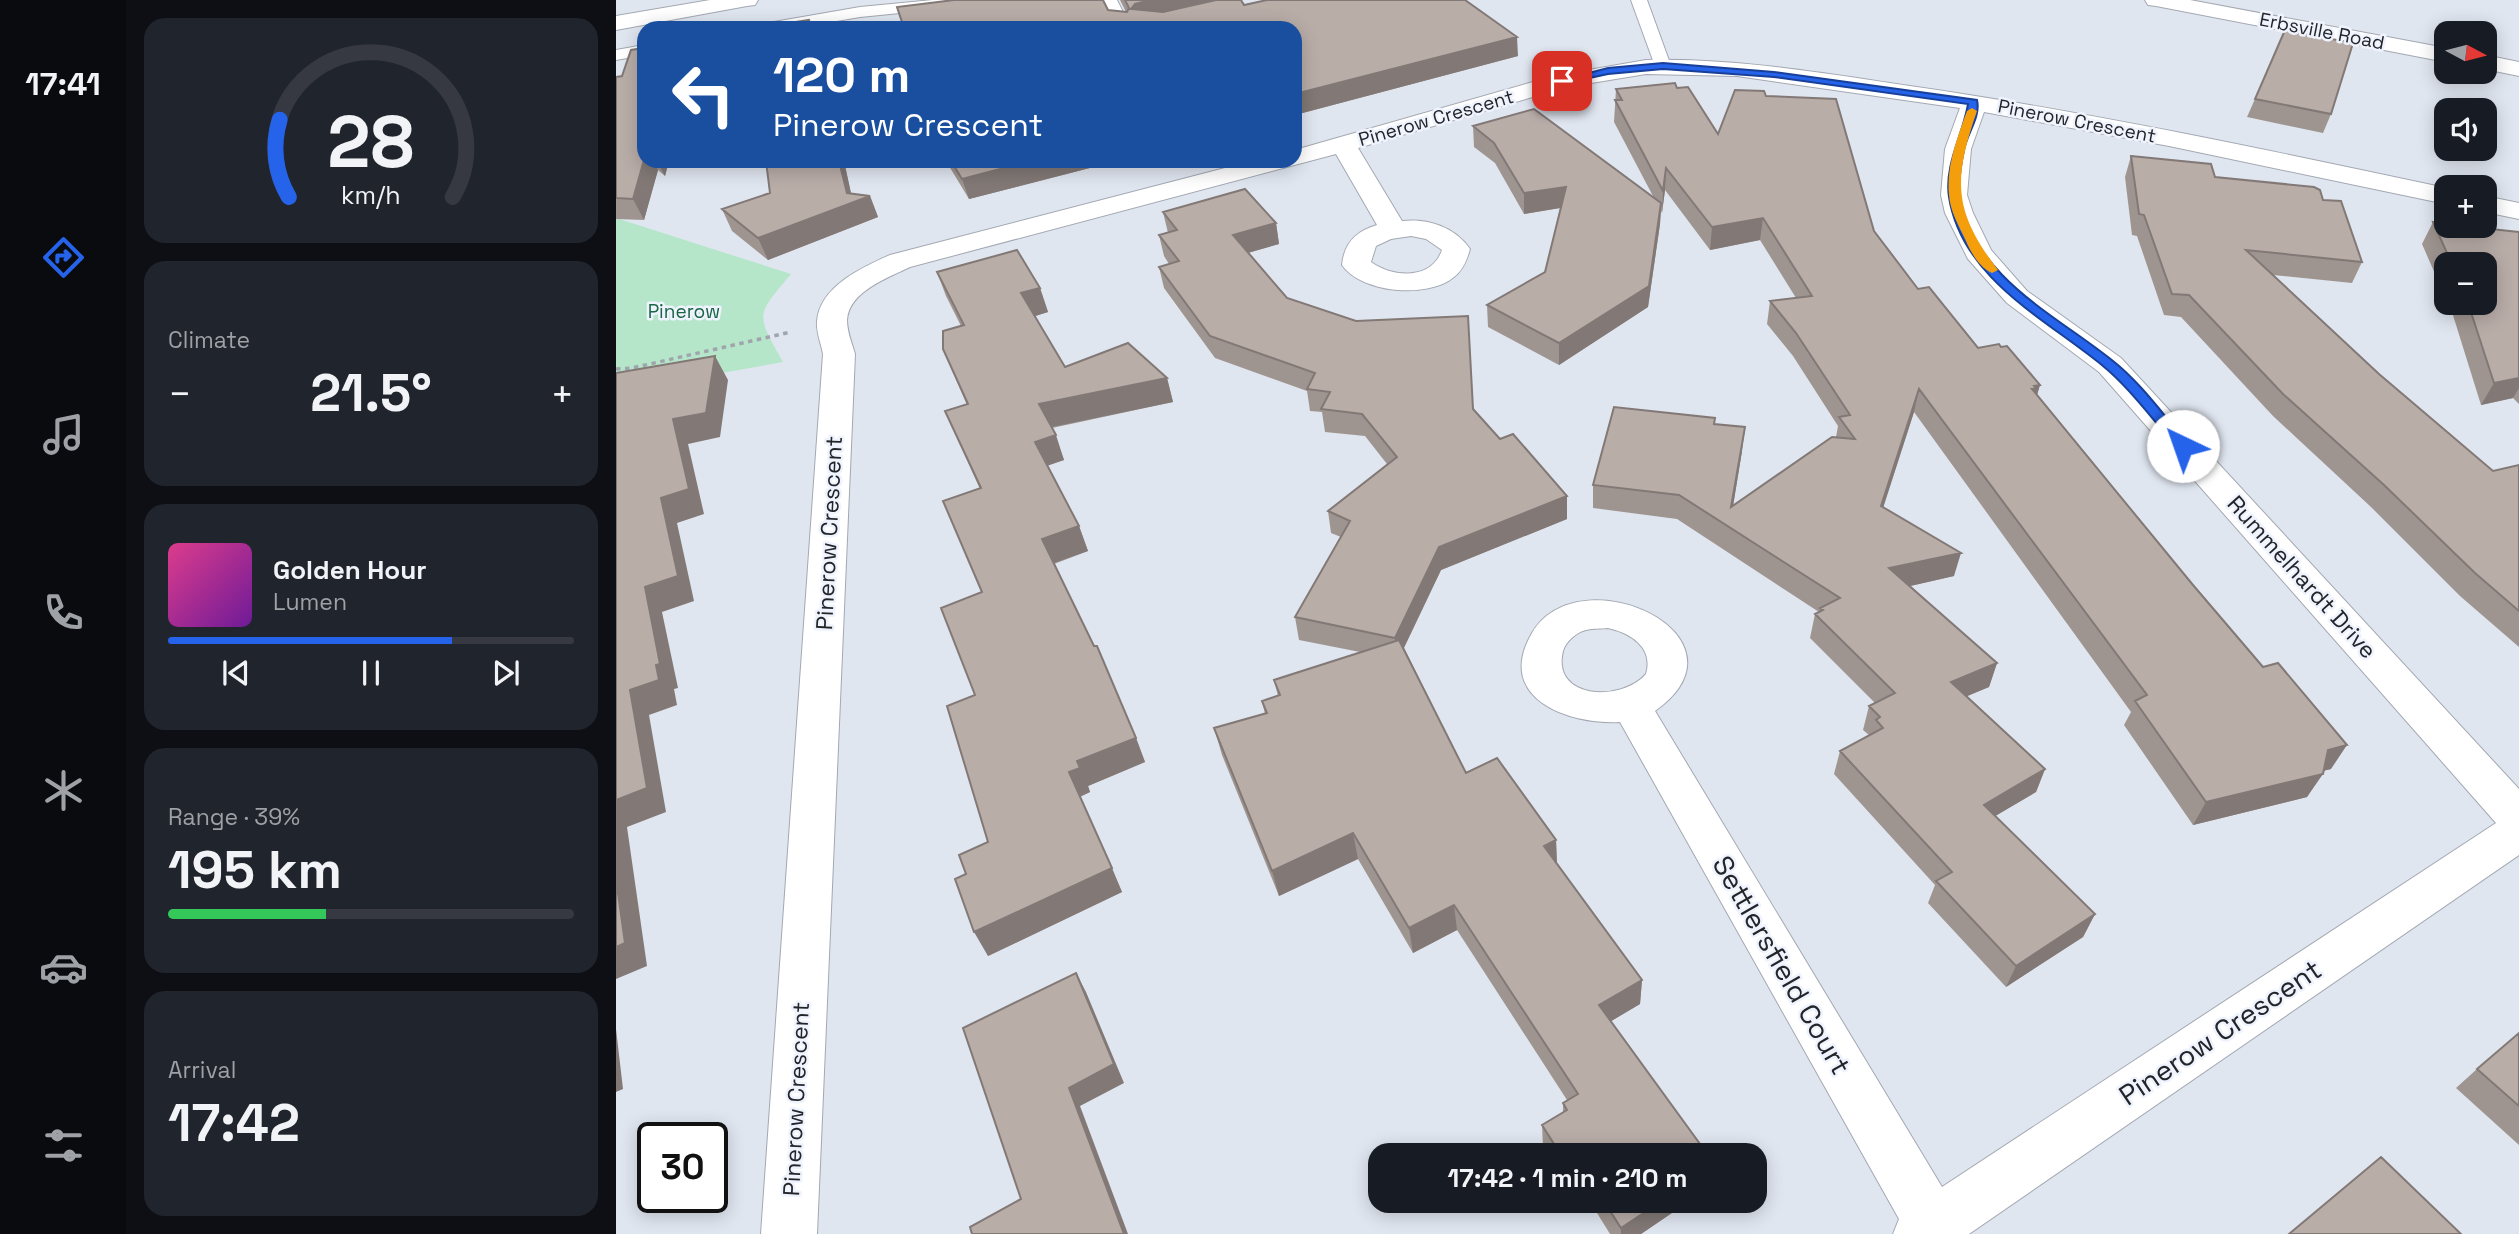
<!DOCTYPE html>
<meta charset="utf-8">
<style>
body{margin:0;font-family:"Space Grotesk",sans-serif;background:#20242c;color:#f1f3f6;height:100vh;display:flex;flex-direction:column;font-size:26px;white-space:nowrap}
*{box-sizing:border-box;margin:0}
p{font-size:23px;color:#9ea1a6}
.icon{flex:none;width:38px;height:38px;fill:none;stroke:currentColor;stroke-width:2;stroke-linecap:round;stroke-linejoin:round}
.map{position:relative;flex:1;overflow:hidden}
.side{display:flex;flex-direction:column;gap:18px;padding:18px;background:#0d0f14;width:490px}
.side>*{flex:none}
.banner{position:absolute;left:21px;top:21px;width:665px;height:147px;border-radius:21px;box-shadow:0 4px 18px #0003;background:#1a4fa0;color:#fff;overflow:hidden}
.needle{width:46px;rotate:97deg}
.buttons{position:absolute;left:1818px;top:21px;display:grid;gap:14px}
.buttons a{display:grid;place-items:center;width:63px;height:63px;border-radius:14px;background:#171b24;box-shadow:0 4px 18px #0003;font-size:35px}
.speed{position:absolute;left:21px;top:1122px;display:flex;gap:14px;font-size:35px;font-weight:700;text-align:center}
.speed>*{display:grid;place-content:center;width:91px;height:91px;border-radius:50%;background:#171b24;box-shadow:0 4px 18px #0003;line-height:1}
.speed .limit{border:4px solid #111;border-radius:10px;background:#fff;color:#111}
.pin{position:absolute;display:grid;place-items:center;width:60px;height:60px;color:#fff;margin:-30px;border-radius:14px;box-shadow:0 4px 10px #0006}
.me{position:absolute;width:77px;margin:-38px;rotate:318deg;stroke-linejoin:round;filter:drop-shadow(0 0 5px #0008)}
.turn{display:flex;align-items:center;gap:24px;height:147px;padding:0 21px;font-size:32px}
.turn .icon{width:91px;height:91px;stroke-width:2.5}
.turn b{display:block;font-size:49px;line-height:60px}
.big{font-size:52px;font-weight:700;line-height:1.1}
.side .card{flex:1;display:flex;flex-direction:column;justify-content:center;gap:10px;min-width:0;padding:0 24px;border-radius:21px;background:#20242c}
.side .dial{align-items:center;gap:0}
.dial svg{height:182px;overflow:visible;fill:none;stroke:#363941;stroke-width:7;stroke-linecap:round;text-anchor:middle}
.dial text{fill:#f1f3f6;stroke:none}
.song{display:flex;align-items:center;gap:21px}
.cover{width:84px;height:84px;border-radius:10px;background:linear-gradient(135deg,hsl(330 70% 55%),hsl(280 70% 35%))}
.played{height:7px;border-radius:4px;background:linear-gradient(90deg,#2563eb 70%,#363941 70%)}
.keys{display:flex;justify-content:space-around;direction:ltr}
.heat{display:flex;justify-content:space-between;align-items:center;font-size:38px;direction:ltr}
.charge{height:10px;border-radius:5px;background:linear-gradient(90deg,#34c759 39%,#363941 0)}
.trip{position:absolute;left:752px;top:1143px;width:399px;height:70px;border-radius:21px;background:#171b24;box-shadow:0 4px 18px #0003;font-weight:700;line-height:70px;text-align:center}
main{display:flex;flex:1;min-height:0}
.tabs{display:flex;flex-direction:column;width:126px;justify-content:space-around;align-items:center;background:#090b0e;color:#9ea1a6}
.tabs .icon{width:49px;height:49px}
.tabs .selected{color:#2563eb}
.tabs b{font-size:32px;color:#f1f3f6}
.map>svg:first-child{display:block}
</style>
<main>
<nav class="tabs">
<b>17:41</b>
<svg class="icon selected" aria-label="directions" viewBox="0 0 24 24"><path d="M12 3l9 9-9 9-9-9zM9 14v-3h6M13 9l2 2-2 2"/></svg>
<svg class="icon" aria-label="music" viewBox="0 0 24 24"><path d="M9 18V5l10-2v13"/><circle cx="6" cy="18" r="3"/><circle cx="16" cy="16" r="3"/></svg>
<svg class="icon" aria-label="phone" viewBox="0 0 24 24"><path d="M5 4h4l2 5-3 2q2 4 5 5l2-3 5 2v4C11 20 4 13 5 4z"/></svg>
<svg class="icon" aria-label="climate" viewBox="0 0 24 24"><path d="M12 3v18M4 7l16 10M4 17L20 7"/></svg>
<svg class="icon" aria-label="car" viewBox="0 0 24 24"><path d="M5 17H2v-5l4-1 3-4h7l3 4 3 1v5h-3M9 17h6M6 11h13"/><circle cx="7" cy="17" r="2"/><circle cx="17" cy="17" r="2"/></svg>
<svg class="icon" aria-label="filters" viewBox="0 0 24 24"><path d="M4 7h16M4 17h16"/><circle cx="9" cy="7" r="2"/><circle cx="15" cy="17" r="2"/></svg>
</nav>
<section class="side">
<div class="card dial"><svg viewBox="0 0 100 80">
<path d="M14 69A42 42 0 1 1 86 69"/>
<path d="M14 69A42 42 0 0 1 10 35" stroke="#2563eb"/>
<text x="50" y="56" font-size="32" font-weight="700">28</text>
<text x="50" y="72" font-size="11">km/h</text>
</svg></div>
<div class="card"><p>Climate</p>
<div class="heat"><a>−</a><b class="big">21.5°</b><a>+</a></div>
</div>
<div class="card">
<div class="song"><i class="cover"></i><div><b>Golden Hour</b><p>Lumen</p></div></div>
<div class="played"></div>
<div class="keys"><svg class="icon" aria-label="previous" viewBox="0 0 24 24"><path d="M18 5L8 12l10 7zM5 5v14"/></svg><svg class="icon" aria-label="pause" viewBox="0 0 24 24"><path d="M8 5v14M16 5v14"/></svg><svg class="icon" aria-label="next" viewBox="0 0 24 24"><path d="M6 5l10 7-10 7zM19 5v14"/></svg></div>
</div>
<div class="card"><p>Range · 39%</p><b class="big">195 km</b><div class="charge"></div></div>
<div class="card"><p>Arrival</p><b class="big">17:42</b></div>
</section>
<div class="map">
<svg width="1903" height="1234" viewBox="0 0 1903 1234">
<rect width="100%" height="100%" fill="#e0e6f0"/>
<path fill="#b5e6c9" d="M0 218 175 274C139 317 140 313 167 362L0 392Z"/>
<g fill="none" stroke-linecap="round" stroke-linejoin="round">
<defs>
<path id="lane" d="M317 0H372L364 5 244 17 180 28H144L152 23 244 7Z
M485 0H501L515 28H499Z
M1015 0H1031L1055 66 1053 70 1047 71 1039 66Z
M28 45V55L0 60V50Z"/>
<path id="street" d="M1030 60C1119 58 1206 73 1294 86 1474 112 1652 150 1830 188V204L1553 146 1368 112 1355 149 1351 195 1357 213 1375 250 1411 291 1505 358 1903 789V855L1353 1234H1277L1283 1219 1004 722C952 725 878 698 916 633 963 553 1144 636 1039 711L1326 1187 1880 823 1483 372 1391 303 1352 259 1329 213 1325 195 1329 149 1344 108 1121 76 1030 74 951 87 742 148 786 221C812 218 839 227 854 249 851 260 847 270 838 277 812 299 745 293 726 265 728 243 740 231 761 225L720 154 294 267C272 278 233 291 231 320 231 332 236 343 239 354L201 1234H145L207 354C205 343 200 332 201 321 204 286 247 267 274 255L636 161H679V150L938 76ZM795 236 810 239 826 250C816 280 777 278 755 262L760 246 775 239ZM992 628C1014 633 1038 647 1030 674 1006 702 935 700 947 651 950 641 961 632 970 630 977 628 985 629 992 628Z
M1869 196 1903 203V219L1869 212Z"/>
<path id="secondary" d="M94 0H142L139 5 131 6 0 30V16Z
M1529 0H1574L1830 48V62L1540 6 1532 5Z
M1869 55 1903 62V76L1869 69Z"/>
</defs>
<use href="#lane" stroke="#a3a8b2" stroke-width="2"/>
<use href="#street" stroke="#a3a8b2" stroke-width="2"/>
<use href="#secondary" stroke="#a3a8b2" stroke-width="2"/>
<path stroke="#a0a5ad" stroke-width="3.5" stroke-dasharray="4.5 4.5" stroke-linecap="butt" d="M0 369 16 368 175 332"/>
<use href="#lane" fill="#fff" fill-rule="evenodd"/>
<use href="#street" fill="#fff" fill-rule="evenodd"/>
<use href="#secondary" fill="#fff" fill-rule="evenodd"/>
</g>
<path fill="#9f9590" d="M504 0H625L628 5 902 56 679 115V28L492 10 510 12Z
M0 77 28 161H53L49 176 42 170 28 220 0 219Z
M1061 88 1102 134 1150 96 1258 231 1302 289 1362 348 1385 347 1424 385 1421 395 1715 769 1707 771 1691 797 1577 825 1508 725 1515 712 1298 412 1267 507 1338 576 1294 586 1381 663 1373 687 1350 696 1429 769 1420 792 1379 816 1479 914 1467 937 1390 987 1312 903 1319 885 1218 774 1224 751 1253 735 1247 730 1253 706 1259 703 1194 638 1199 614 1203 612 1061 519 977 508V485L1098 424 1126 451 1117 506 1220 437 1222 426 1177 356 1151 324 1154 301 1180 298 1144 240 1094 250 1049 190 1046 213 1045 211 1044 224 1032 307 943 365 872 327 871 305 929 272 944 208 908 214 879 163 858 147 857 126 1038 198 998 122 1000 89Z
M1639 99 1715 114 1707 133 1631 117Z
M1515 156 1599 177 1707 200 1746 262 1736 283 1657 275 1763 374 1877 471 1903 465V647L1844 596 1755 507 1657 416 1565 317 1548 315 1521 236 1516 235 1509 177Z
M150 161H228L235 194 254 196 262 217 152 260 116 231 106 209 154 193Z
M331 161H501L353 199 333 166Z
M547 212 660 223 663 244 632 253 671 298 857 409 884 439 951 496V519L825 570 788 648 850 773 940 840 941 864 1026 980 1024 1004 995 1021 1092 1155H932L927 1147 926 1125 947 1112V1103L951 1100 841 930 797 953 742 859 663 896 606 755 598 728 649 714 646 701 662 696 658 680 744 652 683 640 679 617 725 537 715 533 712 511 771 464 749 436 709 432 706 412 694 411 691 391 599 358 548 288 543 267 553 264 548 256 543 235 552 233Z
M1817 222 1903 232V404L1897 398 1865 405 1836 312 1832 303H1869V264H1830V299L1806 244Z
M321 272 424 288 432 312 419 316 449 367 551 378 557 402 436 428 448 460 431 465 463 526 472 551 438 564 520 738 529 762 472 786 474 792 464 797 506 892 372 956 350 874 372 842 359 695 366 592 364 489 329 411 351 405 327 349 345 326 330 296Z
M1903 1033V1145L1840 1088 1861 1069Z
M973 1200H1075L1025 1234H994Z"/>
<path fill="#827976" d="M535 0H617L523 22 515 9 519 4Z
M901 37 902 56 679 115V94Z
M28 161H37L42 170 28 220 17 199Z
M41 161H53L49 176Z
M223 161H228L237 202 254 196 262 217 152 260 142 238 231 193Z
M415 161H501L353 199 346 179Z
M1050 168 1049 190 1046 213 1047 191Z
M950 187V207L908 214V193Z
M1045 203 1044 224 1032 307 943 365V343Z
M1147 218 1144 240 1094 250 1096 227Z
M660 223 663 244 621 256 617 235Z
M424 288 432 312 413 318 405 293Z
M99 356 112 380 104 437 72 444 88 514 61 523 78 601 46 612 62 688 58 689 61 705 33 715 50 812 11 827 31 966 0 979V800L14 690 29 587 45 498 57 419Z
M551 378 557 402 431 428 423 404Z
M1903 378V388L1897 398 1865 405 1878 383Z
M1424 385 1417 408 1409 413 1418 386Z
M1303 389 1298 412 1260 530 1265 506Z
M1129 427 1126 451 1113 531 1115 507Z
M440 435 448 460 428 467 419 442Z
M951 496V519L825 570 782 660 779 638 823 547Z
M463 526 472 551 435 564 426 539Z
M1345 553 1338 576 1268 592 1273 568Z
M1381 663 1373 687 1328 706 1335 682Z
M520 738 529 762 472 786 474 792 463 797 453 772 461 761Z
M1731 745 1715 769 1697 773 1712 750Z
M1429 769 1420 792 1359 828 1368 805Z
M1707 774 1691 797 1577 825 1590 802Z
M737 833 742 859 663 896 656 871Z
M940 840 941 866 928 846Z
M496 868 506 892 372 956 358 932Z
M838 905 841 930 797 953 793 928Z
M1479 914 1467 937 1390 987 1400 966Z
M460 973 470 992 508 1083 464 1106 512 1234H508L453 1088Z
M1026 980 1024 1004 982 1029 983 1005Z
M0 1029 7 1089 0 1092Z
M1047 1200H1075L1025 1234H1005V1228Z"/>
<path fill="#b9ada8" stroke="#827976" stroke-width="2" d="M338 0H487L492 10 511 12 513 8 509 0H535L519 4 515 9 547 12 600 0H625L628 5 651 0H849L901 37 679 94V28H288L281 7Z
M193 20 195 28H141Z
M1669 30 1737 43 1715 114 1639 99Z
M28 48V160L17 199 0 198V77L6 76 15 50Z
M1059 83 1061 88 1072 87 1102 134 1119 90 1148 91 1150 96 1220 99 1258 231 1302 289 1313 287 1362 348 1383 344 1385 347 1391 346 1424 385 1418 386 1420 389H1416L1577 585 1647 667 1662 663 1731 745 1712 750 1707 774 1590 802 1519 701 1531 695 1303 389 1265 506 1345 553 1273 568 1381 663 1335 682 1429 769 1368 805 1479 914 1400 966 1320 881 1336 872 1224 751 1267 728 1260 720 1264 717 1253 706 1279 693 1199 614 1207 610 1204 608 1224 598 1063 495 977 485 998 407 1099 418 1098 424 1129 427 1115 507 1216 437 1239 439 1223 417 1234 415 1180 333 1154 301 1196 296 1147 218 1096 227 1050 168 1047 191 999 100H1006L1000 89Z
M918 109 1045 203 1033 286 943 343 871 305 929 272 950 187 908 193 878 143 857 126Z
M1515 156 1595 164 1599 177 1698 187 1704 190 1707 200 1725 201 1746 262 1630 250 1763 374 1877 471 1903 465V611L1859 573 1768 485 1667 394 1573 295 1556 294 1528 215 1523 214Z
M150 161H223L231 193 254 196 142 238 106 209 154 193Z
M335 161H415L346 179Z
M629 189 660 223 617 235 671 298 740 321 852 316 857 409 884 439 897 434 951 496 823 547 779 638 679 617 734 521 712 511 781 457 746 414 705 409 714 392 691 389 699 373 594 336 543 267 563 261 543 235 561 230 547 212Z
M1817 222 1830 224V226H1847L1903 232V378L1878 383 1852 303H1869V264H1836Z
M401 250 424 288 405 293 449 367 512 343 551 378 423 404 440 435 419 442 463 526 426 539 478 646H481L520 738 461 761 464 768 453 772 496 868 358 932 339 879 350 874 343 855 372 842 331 706 359 695 325 608 366 592 327 501 365 488 329 411 352 404 327 349V331L348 325 321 272Z
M99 356 90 413 57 419 73 489 45 498 62 576 29 587 44 664 40 665 43 680 14 690 31 788 0 800V373Z
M783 640 850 773 881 758 940 840 928 846 1026 980 983 1005 1092 1155H945L926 1125 951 1110 947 1103 962 1094 838 905 793 928 737 833 656 871 598 728 651 713 646 701 664 695 658 680Z
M0 879 9 943 0 947Z
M460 973 498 1064 453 1088 508 1234H356L354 1227 405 1199 347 1028Z
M1903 1033V1106L1861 1069Z
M1765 1157 1845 1234H1673Z
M987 1200H1047L1005 1228Z"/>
<path fill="#2563eb" stroke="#184099" stroke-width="2" d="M1047 63 1158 72 1361 100C1365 117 1351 133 1348 150 1345 164 1342 184 1344 198 1359 278 1440 315 1497 361 1525 383 1548 416 1572 443V449H1563C1539 423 1514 388 1487 366 1430 319 1346 279 1333 197 1328 165 1347 135 1352 104L1158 77 1047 69 992 74 946 84 942 81 992 68Z"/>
<path fill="#f59e0b" d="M1356 108 1361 111C1337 180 1337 211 1382 270L1376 273C1364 268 1355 253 1350 241 1343 226 1334 211 1333 195 1330 167 1341 138 1351 111Z"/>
<g text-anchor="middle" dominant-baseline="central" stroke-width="5" stroke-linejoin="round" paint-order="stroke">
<g font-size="19" fill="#232529" stroke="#eef3fe">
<text transform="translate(1706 31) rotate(11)">Erbsville Road</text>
<text transform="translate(820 118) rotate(-16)">Pinerow Crescent</text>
<text transform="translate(1461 121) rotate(11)">Pinerow Crescent</text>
</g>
<g font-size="19" fill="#1b6543" stroke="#eef3fe">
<text x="68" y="311">Pinerow</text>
</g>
<g font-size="23" fill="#232529" stroke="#eef3fe">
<text transform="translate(213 533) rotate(-87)">Pinerow Crescent</text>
<text transform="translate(1686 577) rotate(48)">Rummelhardt Drive</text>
<text transform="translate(180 1099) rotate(-87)">Pinerow Crescent</text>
</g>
<g font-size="28" fill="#232529" stroke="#eef3fe">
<text transform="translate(1166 965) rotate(60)">Settlersfield Court</text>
<text transform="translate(1604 1032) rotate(-34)">Pinerow Crescent</text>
</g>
</g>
</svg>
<div class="buttons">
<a><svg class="needle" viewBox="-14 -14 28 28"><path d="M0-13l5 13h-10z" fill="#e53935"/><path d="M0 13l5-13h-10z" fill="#9ea1a6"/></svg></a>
<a><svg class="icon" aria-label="sound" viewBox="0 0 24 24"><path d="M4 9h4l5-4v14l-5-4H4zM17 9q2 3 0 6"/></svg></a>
<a>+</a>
<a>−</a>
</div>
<div class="speed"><div class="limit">30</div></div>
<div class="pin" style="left:946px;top:81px;background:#d93025"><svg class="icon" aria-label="arrive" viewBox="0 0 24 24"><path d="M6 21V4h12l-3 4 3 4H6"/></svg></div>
<svg class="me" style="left:1567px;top:446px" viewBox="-20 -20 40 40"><circle r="19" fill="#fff"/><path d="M0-13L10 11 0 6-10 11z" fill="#2563eb"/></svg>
<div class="trip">17:42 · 1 min · 210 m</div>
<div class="banner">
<div class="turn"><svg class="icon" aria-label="left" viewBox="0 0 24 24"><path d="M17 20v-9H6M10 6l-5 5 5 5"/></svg><div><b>120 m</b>Pinerow Crescent</div></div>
</div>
</div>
</main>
